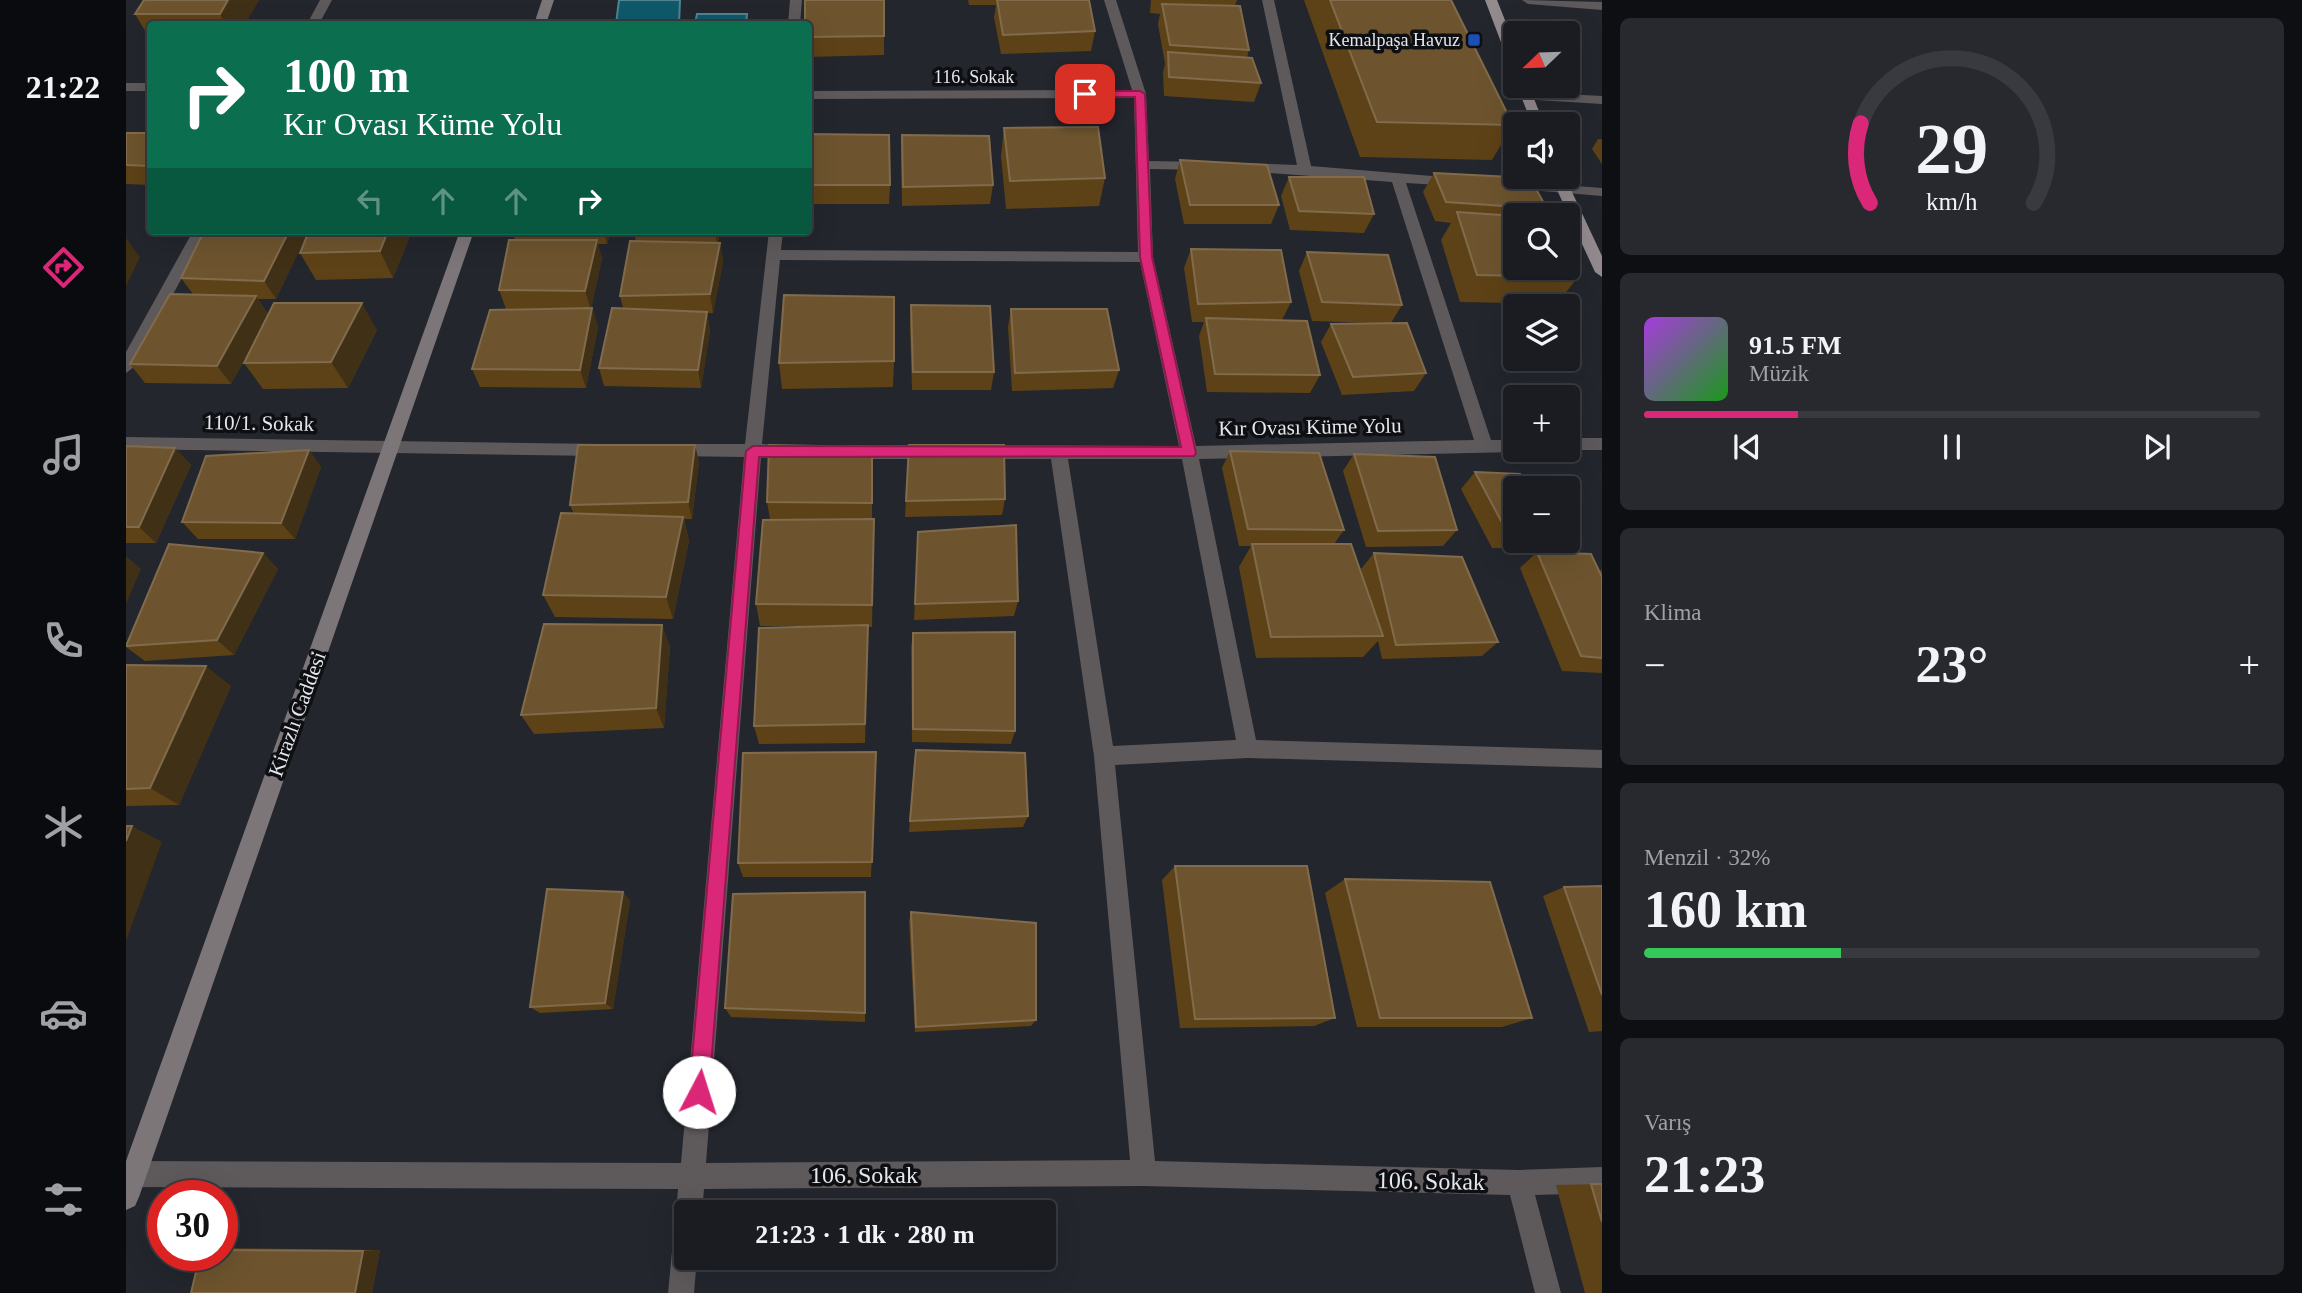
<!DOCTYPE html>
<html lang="tr">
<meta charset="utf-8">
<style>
body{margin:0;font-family:"Times New Roman",serif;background:#27292f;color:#f1f3f6;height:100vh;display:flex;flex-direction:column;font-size:26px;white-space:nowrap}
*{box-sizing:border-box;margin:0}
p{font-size:23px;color:#9fa1a5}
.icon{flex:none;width:38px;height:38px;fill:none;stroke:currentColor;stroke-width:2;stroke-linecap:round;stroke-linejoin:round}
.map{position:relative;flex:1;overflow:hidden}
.panel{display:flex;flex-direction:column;gap:18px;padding:18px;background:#0e0f13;width:700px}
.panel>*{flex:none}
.top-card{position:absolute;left:21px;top:21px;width:665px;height:214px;border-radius:7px;box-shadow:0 7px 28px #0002,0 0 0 2px #383a40;background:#0b6e4f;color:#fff;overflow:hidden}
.needle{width:46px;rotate:247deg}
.tools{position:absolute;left:1377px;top:21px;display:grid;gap:14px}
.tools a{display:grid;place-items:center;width:77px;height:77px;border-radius:7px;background:#1a1c22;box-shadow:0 7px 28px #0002,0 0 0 2px #383a40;font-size:35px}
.speed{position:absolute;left:21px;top:1180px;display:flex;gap:14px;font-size:35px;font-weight:700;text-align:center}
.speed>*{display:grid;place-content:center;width:91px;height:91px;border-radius:50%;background:#1a1c22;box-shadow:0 7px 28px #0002,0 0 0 2px #383a40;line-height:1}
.speed .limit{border:10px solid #d22;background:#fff;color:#111}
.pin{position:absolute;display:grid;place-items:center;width:60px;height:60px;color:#fff;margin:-30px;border-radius:14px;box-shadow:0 4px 10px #0006}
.me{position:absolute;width:77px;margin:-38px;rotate:5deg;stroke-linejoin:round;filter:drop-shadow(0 0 5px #0008)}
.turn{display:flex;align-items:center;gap:24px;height:147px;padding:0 21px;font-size:32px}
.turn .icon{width:91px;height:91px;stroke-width:2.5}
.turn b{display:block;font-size:49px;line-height:60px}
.lanes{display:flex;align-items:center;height:66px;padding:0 21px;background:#0003;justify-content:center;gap:35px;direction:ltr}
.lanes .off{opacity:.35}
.big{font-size:52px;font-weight:700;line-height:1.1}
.panel .card{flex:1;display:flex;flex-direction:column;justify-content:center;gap:10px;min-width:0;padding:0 24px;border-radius:10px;background:#27292f}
.panel .dial{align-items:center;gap:0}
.dial svg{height:182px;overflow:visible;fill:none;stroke:#383a40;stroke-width:7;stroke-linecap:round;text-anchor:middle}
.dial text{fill:#f1f3f6;stroke:none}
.song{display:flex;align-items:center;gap:21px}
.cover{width:84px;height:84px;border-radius:10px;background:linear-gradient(135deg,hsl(280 70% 55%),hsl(120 70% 35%))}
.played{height:7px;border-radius:4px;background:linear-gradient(90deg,#db2777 25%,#383a40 25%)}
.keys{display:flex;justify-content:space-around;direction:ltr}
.heat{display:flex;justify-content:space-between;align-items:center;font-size:38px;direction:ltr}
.charge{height:10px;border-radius:5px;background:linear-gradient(90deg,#34c759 32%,#383a40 0)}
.trip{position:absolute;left:548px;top:1200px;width:382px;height:70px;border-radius:7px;background:#1a1c22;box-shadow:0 7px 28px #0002,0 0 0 2px #383a40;font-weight:700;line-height:70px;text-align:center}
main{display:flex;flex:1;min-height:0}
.tab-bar{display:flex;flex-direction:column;width:126px;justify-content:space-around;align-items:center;background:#0a0b0e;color:#9fa1a5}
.tab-bar .icon{width:49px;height:49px}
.tab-bar .on{color:#db2777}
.tab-bar b{font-size:32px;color:#f1f3f6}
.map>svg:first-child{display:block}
</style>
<main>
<nav class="tab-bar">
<b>21:22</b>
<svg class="icon on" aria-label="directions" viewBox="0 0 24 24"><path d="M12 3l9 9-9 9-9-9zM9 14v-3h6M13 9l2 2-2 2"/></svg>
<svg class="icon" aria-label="music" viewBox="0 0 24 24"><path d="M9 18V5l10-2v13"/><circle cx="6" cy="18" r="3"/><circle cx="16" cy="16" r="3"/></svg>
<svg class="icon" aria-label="phone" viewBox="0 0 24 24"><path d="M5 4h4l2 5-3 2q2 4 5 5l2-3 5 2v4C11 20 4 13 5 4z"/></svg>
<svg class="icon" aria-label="climate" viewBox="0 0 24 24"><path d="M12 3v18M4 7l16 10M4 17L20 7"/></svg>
<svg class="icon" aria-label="car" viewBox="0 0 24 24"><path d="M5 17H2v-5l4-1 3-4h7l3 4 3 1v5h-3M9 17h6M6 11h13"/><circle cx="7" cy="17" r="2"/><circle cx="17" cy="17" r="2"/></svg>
<svg class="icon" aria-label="filters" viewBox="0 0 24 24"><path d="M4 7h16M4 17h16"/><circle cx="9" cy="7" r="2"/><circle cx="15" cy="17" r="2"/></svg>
</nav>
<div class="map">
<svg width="1476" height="1293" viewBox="0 0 1476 1293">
<rect width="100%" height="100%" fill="#23262d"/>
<path fill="#0f596a" stroke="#4f8491" stroke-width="2" d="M493 0H554L553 24H490Z
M571 14H621L620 24H569Z"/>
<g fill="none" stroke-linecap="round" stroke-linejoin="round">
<path fill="#5e595b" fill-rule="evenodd" d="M194 0H206L193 24H181Z
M664 0H676L674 24H662Z
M978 0H990L1020 94 1023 161 1079 162 1086 166 1079 170 1024 169 1027 257 1070 446 1348 440 1266 182 1116 171 1109 167 1116 163 1171 165 1136 0H1148L1185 166 1330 178 1337 182 1330 186 1280 183 1365 440H1390V450H1396L1390 452 1073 459 1130 740 1476 750V768L1122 758 989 765 1029 1161 1393 1170 1476 1167V1193L1409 1195 1435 1293H1409L1384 1195 1018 1186 578 1189 576 1213H560V1225L554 1222 550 1213 552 1189 0 1187V1161L555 1163 618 457 544 456 538 455 536 450 538 445 544 444H619L643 231H657L655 250 1012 252 1008 98 682 99V91L1006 90ZM654 260 1014 262 1053 446 852 445 846 447 843 452 846 457 852 459H925L968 756 1004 1160 580 1163 635 457 674 456 677 451 674 446 636 444ZM942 459H1056L1110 740 987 746Z
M1396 0 1476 2V10L1402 4Z
M0 83H24V91H0Z
M1401 92 1476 96V104L1396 99V93Z
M1385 181 1476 188V196L1380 188 1378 185Z
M67 231H81L8 367 0 373V352Z
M0 437 475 444 481 445 483 450 481 455 475 456 0 449Z
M1442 438H1476V450H1440H1442Z
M722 445H808L814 447 817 452 814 457 808 459H722L716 457 713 452 716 447Z
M560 1228V1258H571L568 1293H542L547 1241 551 1232Z"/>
<path fill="#7d7679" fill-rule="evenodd" d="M416 0H428L420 24H408Z
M334 231H348L13 1197 9 1206 0 1210V1161Z"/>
<path fill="#948b8f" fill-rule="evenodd" d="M1359 0H1371L1390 48V70L1384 66Z
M1391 86H1403L1418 124H1406Z
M1425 177H1439L1476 256V277L1469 272Z"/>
</g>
<path fill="#5e4217" d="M18 0H133L119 24H24V39L9 14Z
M842 0H963L969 31 965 51 875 54 868 17 870 5H843Z
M1025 0H1111L1109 6 1123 50 1121 57 1135 83 1128 102 1038 96 1037 72 1039 64 1032 24 1034 14 1024 13Z
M1178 0H1325L1387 125 1366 160 1234 157Z
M682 24 758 36V55L682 57Z
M878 128 979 178 973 206 880 209 875 156Z
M0 133H24V185L0 184Z
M682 134 764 185 763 204H682Z
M776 135 867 185 864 204 776 206 775 154Z
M1472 139H1476V164L1466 149Z
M1054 160 1153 205 1145 224H1058L1049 179Z
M1308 173 1421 209 1417 215H1390L1452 277 1431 304 1334 302 1315 240 1325 223 1309 221 1297 192Z
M1163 177 1248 214 1238 233 1164 230 1155 196Z
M286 231 267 278 190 280 174 253Z
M386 231H485L481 244H472L476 259 465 308H466L472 327 460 388 354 387 346 369 414 309H380L373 290 389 240Z
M507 231H594L592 243H594L597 262 587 313H581L584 331 575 388 478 386 473 368 497 308 494 296 510 241Z
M181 234 150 299H132L142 314 251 330 222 388 137 389 118 363 132 335 105 384 19 383 4 364 67 294 55 278Z
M1065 249 1165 302 1156 320 1194 375 1184 393 1081 392 1073 336 1078 322H1066L1058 268Z
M1181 252 1276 305 1265 323 1300 373 1288 391 1216 395 1195 342 1205 324 1248 323 1186 321 1173 271Z
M785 305 868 372 865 390H786L784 324Z
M885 309 993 370 987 388 886 391 882 327Z
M768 361 767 387 656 389 653 363Z
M569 445 573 462 566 519H558L563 541 547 619 429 617 417 595 448 514 444 505Z
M783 445 879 499 876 515 779 517Z
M0 446 49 448 65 465 30 543H0Z
M746 447V519H748L746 627H742L739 743 633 744 628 726 686 626H634L630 604 707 519H644L641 502Z
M183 450 195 467 169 539H72L56 522Z
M1104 451 1218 530 1208 544 1238 582 1235 569 1248 553 1372 642 1356 656 1256 659 1252 641 1237 657 1130 658 1113 567 1125 546H1113L1096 468Z
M1228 454 1331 530 1317 546 1240 547 1217 471Z
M1349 472 1390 488V541H1416L1407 549 1366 548 1335 489Z
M792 532 892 601 888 616 788 620Z
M1411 552 1474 571 1476 569V673L1436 671 1394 568Z
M137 553 152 569 108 655 19 661 0 647Z
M536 625 544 647 538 728 408 734 395 715Z
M787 633 889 731 885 744 786 742 785 647Z
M0 665 105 686 53 805 0 806Z
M750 752 745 877H617L612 863Z
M788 762 902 816 897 827 783 832Z
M1049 866 1209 1018 1188 1026 1054 1028 1036 880Z
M1219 879 1406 1018 1376 1027H1231L1199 893Z
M1476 886V1031L1463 1032 1417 896 1438 887Z
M497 892 504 901 487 1009 414 1013 404 1007Z
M739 892V1022L605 1017 599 1008Z
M785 912 910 1020 905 1026 789 1032 783 921Z
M1476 1184V1293H1459L1430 1185Z
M96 1248 254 1250 246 1293 96 1255Z"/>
<path fill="#403016" d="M102 0H133L119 24H99L94 14Z
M163 231H180L181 234 150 299 138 281Z
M262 231H286L267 278 254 251Z
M478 231H485L481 244Z
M589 231H594L591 245Z
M0 238 14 257 0 286Z
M471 240 476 259 465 310 459 291Z
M594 243 597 262 587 313 584 294Z
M130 296 143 315 105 384 91 366Z
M236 303 251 330 222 388 205 362Z
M466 308 472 327 460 388 454 370Z
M581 312 584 331 575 388 572 370Z
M569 445 573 462 566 519 562 502Z
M49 448 65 465 30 543 13 527Z
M183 450 195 467 169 539 155 523Z
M557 517 563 541 547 619 540 597Z
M137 553 152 569 108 655 91 640Z
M0 556 15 569 0 604Z
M536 625 544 647 538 728 530 708Z
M80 666 105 686 53 805 24 788Z
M6 826 36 842 0 941V841Z
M497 892 504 901 487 1009 479 1003Z
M254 1250 246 1293H229L237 1251Z"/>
<path fill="#6d542e" stroke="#806b4c" stroke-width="2" d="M18 0H102L94 14H9Z
M679 0H758V36L682 37V24H679Z
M871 0H963L969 31 877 35Z
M1204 0H1325L1387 125 1251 122Z
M1036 4 1114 6 1123 50 1044 45Z
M1042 52 1126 58 1135 83 1043 77Z
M972 127 979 178 884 181 878 128Z
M0 133H24V166L0 165Z
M682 134 763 135 764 185H682Z
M776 135 863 136 867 185 777 187Z
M1054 160 1141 165 1153 205H1064Z
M1308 173 1404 178 1421 209 1320 202Z
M1163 177H1238L1248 214 1173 211Z
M1331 212 1390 216V268H1442V257L1452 277 1351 275Z
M78 231H163L138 281 55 278Z
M183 231H262L254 251 174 253Z
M383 240H471L459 291 373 290Z
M504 241 594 243 584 294 494 296Z
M1065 249 1155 250 1165 302 1072 304Z
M1181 252 1262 255 1276 305 1196 302Z
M44 294 130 296 91 366 4 364Z
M658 295 768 297V361L653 363Z
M148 303H236L205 362 118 363Z
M785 305 864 306 868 372H787Z
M466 308 454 370 346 369 364 310Z
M486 308 581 312 572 370 473 368Z
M885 309H981L993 370 889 373Z
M1080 318 1181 321 1194 375 1089 374Z
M1281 323 1300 373 1227 377 1205 324Z
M452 445H569L562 502 444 505Z
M643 445 746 447V503L641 502Z
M783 445H878L879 499 780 501Z
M0 446 49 448 13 527H0Z
M183 450 155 523 56 522 80 456Z
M1104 451 1193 453 1218 530 1122 529Z
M1228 454 1309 457 1331 530 1252 531Z
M1349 472 1394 474 1401 488H1390V532H1381Z
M435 513 557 517 540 597 417 595Z
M748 519 746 605 630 604 637 520Z
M890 525 892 601 789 604 792 532Z
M43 544 137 553 91 640 0 646Z
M1126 544H1225L1257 636 1145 637Z
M1411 552 1465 554 1476 577V658L1455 656Z
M1248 553 1336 557 1372 642 1270 645Z
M418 624 536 625 530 708 395 715Z
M742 625 739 724 628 726 633 628Z
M889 632V731L787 729V633Z
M0 665 80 666 24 788 0 789Z
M790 750 899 753 902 816 784 821Z
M750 752 746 862 612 863 617 753Z
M0 826H6L0 841Z
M1049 866H1181L1209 1018 1069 1019Z
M1219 879 1364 882 1406 1018H1254Z
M1476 886V995L1438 887Z
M421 889 497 892 479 1003 404 1007Z
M739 892V1013L599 1008 607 894Z
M785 912 910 923V1020L790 1027Z
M1465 1184H1476V1222Z
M96 1250 237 1251 229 1293H65L74 1255H96Z"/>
<path fill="#db2777" stroke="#8e194d" stroke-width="2" d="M1014 91 1019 94 1026 257 1070 453 1068 456 633 457 583 1092 580 1099 573 1102 566 1099 563 1092 620 451 627 446 1055 447 1014 257 1009 97H959L953 94 959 91Z"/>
<rect fill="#1a4fb4" stroke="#0e0f12" stroke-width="2.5" x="1341" y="33" width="14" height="14" rx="3.5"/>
<g text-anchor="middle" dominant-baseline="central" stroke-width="7" stroke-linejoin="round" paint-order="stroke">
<g font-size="18" fill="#e5e7ec" stroke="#0e0f12" text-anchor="end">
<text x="1334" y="40">Kemalpaşa Havuz</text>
</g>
<g font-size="18" fill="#e5e7ec" stroke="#0e0f12">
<text x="848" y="77">116. Sokak</text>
</g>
<g font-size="21" fill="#e5e7ec" stroke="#0e0f12">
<text transform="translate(133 423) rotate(1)">110/1. Sokak</text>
<text transform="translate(1184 427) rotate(-1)">Kır Ovası Küme Yolu</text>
<text transform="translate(171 714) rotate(-70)">Kirazlı Caddesi</text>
</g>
<g font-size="24" fill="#e5e7ec" stroke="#0e0f12">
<text x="738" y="1175">106. Sokak</text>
<text transform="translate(1305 1181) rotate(1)">106. Sokak</text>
</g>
</g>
</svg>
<div class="tools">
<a><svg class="needle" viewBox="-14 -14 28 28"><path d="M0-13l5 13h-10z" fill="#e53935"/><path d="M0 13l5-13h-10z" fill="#9fa1a5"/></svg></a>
<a><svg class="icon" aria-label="sound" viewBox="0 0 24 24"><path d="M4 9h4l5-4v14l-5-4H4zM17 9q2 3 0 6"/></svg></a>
<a><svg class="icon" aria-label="search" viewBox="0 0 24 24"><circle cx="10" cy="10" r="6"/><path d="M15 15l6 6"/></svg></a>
<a><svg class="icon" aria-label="layers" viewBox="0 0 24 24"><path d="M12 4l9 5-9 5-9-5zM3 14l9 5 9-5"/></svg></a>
<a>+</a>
<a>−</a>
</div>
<div class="speed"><div class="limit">30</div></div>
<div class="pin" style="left:959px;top:94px;background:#d93025"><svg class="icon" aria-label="arrive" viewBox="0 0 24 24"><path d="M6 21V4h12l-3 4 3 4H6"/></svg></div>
<svg class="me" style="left:573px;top:1092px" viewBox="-20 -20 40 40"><circle r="19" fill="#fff"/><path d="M0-13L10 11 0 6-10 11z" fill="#db2777"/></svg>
<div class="trip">21:23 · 1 dk · 280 m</div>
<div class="top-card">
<div class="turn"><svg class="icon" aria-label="right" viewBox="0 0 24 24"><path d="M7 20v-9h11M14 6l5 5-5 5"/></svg><div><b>100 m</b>Kır Ovası Küme Yolu</div></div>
<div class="lanes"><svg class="icon off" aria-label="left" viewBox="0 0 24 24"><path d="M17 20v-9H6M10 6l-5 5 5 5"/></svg><svg class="icon off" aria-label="ahead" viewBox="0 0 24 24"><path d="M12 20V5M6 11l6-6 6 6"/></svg><svg class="icon off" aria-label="ahead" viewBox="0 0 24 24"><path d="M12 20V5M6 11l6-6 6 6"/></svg><svg class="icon" aria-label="right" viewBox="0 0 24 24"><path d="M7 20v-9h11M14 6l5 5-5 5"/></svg></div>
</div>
</div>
<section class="panel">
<div class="card dial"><svg viewBox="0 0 100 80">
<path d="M14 69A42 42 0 1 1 86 69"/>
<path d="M14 69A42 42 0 0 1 10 34" stroke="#db2777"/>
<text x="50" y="56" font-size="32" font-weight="700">29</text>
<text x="50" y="72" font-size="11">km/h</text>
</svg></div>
<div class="card">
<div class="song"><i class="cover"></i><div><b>91.5 FM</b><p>Müzik</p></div></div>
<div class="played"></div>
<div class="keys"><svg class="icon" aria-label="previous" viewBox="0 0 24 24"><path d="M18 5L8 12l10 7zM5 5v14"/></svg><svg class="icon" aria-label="pause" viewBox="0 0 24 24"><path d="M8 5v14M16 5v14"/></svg><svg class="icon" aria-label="next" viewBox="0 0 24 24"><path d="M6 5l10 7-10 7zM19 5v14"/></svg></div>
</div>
<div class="card"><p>Klima</p>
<div class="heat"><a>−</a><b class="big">23°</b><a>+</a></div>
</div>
<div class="card"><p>Menzil · 32%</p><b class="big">160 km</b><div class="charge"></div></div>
<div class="card"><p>Varış</p><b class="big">21:23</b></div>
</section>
</main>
